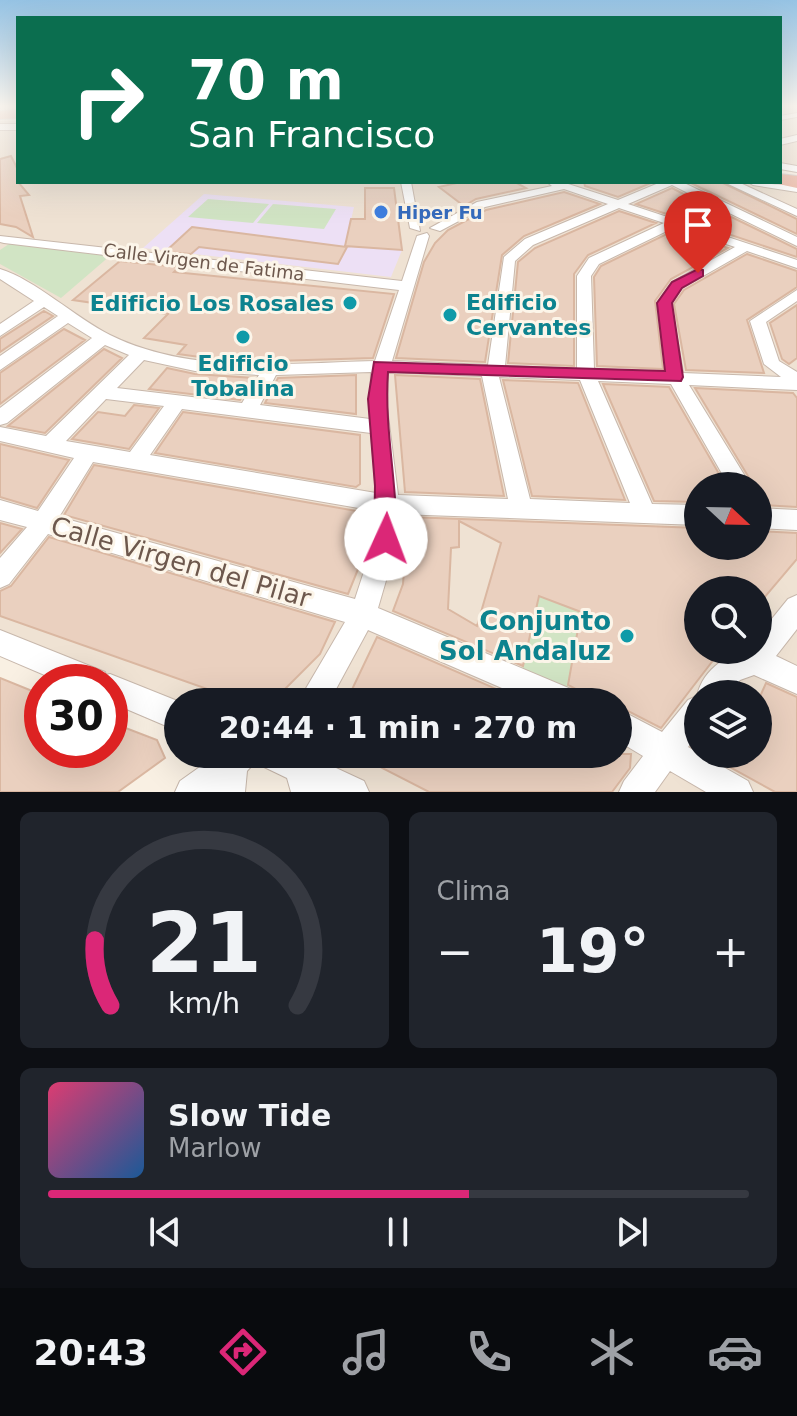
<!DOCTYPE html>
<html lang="es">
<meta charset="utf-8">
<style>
body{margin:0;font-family:"DejaVu Sans",sans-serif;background:#20242c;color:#f1f3f6;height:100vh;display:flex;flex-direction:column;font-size:30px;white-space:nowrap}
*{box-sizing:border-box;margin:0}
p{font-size:26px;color:#9ea1a6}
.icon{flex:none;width:44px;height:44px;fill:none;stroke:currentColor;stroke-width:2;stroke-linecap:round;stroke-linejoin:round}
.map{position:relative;height:792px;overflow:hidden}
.sheet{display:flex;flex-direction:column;gap:20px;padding:20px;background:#0d0f14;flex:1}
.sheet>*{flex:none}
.top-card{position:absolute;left:16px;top:16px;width:766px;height:168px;border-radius:0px;box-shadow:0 8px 32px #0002;background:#0b6e4f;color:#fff;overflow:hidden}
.needle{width:52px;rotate:112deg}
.buttons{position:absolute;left:684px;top:472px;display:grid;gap:16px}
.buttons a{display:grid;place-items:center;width:88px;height:88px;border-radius:50%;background:#171b24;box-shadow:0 8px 32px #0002;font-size:40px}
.speed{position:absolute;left:24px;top:664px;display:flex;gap:16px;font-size:40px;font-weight:700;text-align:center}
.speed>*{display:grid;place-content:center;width:104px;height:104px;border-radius:50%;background:#171b24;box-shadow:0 8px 32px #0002;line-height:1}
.speed .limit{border:12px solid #d22;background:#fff;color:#111}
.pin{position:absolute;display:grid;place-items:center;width:68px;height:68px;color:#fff;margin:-82px -34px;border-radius:50% 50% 50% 0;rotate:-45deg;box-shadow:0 0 8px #0007}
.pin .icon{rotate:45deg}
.me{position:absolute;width:88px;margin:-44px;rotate:2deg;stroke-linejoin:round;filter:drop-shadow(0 0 6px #0008)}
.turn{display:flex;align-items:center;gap:28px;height:168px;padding:0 40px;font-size:36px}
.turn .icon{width:104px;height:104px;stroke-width:2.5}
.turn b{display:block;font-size:56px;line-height:68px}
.big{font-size:60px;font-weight:700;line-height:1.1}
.sheet .widget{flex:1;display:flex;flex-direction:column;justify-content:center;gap:12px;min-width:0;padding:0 28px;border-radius:12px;background:#20242c}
.sheet .dial{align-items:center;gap:0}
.dial svg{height:208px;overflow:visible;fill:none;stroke:#363941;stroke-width:7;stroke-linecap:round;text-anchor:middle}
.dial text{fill:#f1f3f6;stroke:none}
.song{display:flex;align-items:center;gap:24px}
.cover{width:96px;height:96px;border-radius:12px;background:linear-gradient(135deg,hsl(340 70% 55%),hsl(210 70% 35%))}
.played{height:8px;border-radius:4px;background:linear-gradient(90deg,#db2777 60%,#363941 60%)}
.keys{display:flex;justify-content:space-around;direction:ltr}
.heat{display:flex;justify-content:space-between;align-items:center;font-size:44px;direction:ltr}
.sheet .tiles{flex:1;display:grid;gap:20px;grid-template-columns:1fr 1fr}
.widget:last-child{grid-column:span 2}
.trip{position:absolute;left:164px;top:688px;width:468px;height:80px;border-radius:40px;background:#171b24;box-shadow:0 8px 32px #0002;font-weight:700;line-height:80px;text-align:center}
.menu{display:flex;height:128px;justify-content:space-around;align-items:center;background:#090b0e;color:#9ea1a6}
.menu .icon{width:56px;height:56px}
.menu .active{color:#db2777}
.menu b{font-size:36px;color:#f1f3f6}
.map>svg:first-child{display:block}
</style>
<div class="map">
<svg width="797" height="792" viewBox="0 0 797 792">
<rect width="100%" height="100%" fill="#f9f0e3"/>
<path fill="#efe2d3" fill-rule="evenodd" d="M780 105H797V173L780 170Z
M0 121H18V182H763L797 187V792H353L271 754H618V702H178L0 643ZM698 486H758V546H698ZM698 590H758V650H698ZM698 694H758V754H698Z"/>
<path fill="#ede0f5" d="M204 194 354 207 345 246 402 250 391 277 143 248Z"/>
<path fill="#d1e4c4" d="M208 199 269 204 253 223 188 217Z
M273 204 336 209 324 229 257 223Z
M12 242 111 255 61 298 0 264V250Z
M539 596 581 612 568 688 522 669Z"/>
<path fill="#ead0bf" stroke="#dab7a1" stroke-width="2" fill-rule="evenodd" d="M11 156 18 170V182L29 195 20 196 33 237 16 227 0 224V159Z
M461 182H515L526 188 476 199 464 206 439 187Z
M584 182H653L618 197 585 186Z
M689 182H721L797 219V234Z
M365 188H394L402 250 345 246 351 219H365Z
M672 188 701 203 684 212 682 219 636 204Z
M564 192 600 204 524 236 502 255 485 362 396 358 424 262 435 243 448 230 486 210Z
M717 210 797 249V257L692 222Z
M619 211 656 223 588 255 574 274V366L508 363 518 262 535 248Z
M192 227 347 247 338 264 199 247 191 254 165 252Z
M675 230 728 248 671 279 655 301 663 369 597 366 594 277 601 266Z
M747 254 797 271V287L747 320 764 373 686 370 674 304 684 290Z
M120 261 179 267 174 272 394 294 373 358 274 361 207 358 178 354 186 345 144 338 168 314 73 300Z
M797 305V358L789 364 782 359 770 323Z
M44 311 53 316 0 352V339Z
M64 329 85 340 0 404V373Z
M104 349 122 358 45 433 8 426Z
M167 368 195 374 254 378 240 400 149 389Z
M356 375V414L265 403 278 378Z
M395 375 480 379 504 496 405 492Z
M503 380 578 383 625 500 532 496Z
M603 384 669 387 726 486H698V502L654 501Z
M695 388 793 393 797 398V507L760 505 758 486H754Z
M134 405 159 408 129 449 72 439 98 412 125 416Z
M183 412 360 435V484L356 487 155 453Z
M0 444 69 460 37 508 0 497Z
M94 465 368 513 365 552 348 594 64 515Z
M408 517 698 528V546H758V531L797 533V559L758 605V590H698V650H721L661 728 618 706V702H600L568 685 581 612 539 596 523 666 393 611 403 584ZM459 521 501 543 477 626 448 609 451 548 459 547Z
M0 523 22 529 0 553Z
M49 537 335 622 320 654 272 702H244L0 616V591L11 586Z
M377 637 526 702H346Z
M0 678 42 695V750H110V722L157 740 165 758 118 792H0Z
M766 683 797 697V792H775L706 754H758V701Z
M355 754H631L630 768 612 792H429Z"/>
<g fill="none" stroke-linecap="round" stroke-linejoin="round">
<defs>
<path id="street" d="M797 113V117L780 120V116Z
M0 124H18V130H0Z
M797 135V141L780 145V139Z
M780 163 797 166V172L780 169Z
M401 182H411L420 231 410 228Z
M547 182H562L618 200 661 182H682L797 237V246L717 207 693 219H685V215L708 203 672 185 628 204 797 260V268L747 251 682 288 671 303 683 373 781 377 764 364 750 321 797 290V301L766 322 779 361 797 372V390L689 385 751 486H729L671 384 598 381 652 504 698 505V525L398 514 394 553 378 608 578 692 582 702H534L368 630 329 702H298L345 622 48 534 9 584 0 588V558L27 527 0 520V500L38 511 74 458 0 441V427L46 436 129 355 105 345 7 423 0 425V408L92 338 68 323 0 370V356L58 316 44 307 0 336V324L34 301 0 279V269C34 279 76 318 110 335 191 375 288 363 375 361L399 290 4 243 0 242V236L402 281 417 236 427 233 429 236 392 361 488 365 504 257 525 239 608 204 564 189 485 207 440 231 430 228 477 202 552 186ZM619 208 664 223 589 258 577 276V369L505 366 515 261 533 245ZM675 227 735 247 672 282 657 303 666 372 594 369 591 276 599 264ZM144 360 195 371 259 375 242 403 117 388ZM371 372 370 419 260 405 276 375ZM388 372 482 376 508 499 398 495 387 408ZM499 377 580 380 630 503 530 499ZM106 399 164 406 130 452 66 441ZM182 409 371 433 376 493 150 455ZM93 462 376 511 370 553 355 599 59 517Z
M724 182H738L797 209V216Z
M748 182 797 186V192L753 185Z
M758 508 797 510V530L758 528Z
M797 595V629L776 656 797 666V694L754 675 740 680 729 694H698V734L688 747 748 781 753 792H706L670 771 655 792H619L624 781 643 756 618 741V709L662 732 688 700 697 696C703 668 731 650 758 650V636L788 599Z
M0 630 105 672 106 675 110 674 180 702 178 731 110 702V682H61L0 656Z
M218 754H306L364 781 369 792H291L287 778 260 765 258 759 247 771 245 792H175L180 781Z"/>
<path id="highway" d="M18 110V118L0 119V111Z
M780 174 797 176V188L774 183 780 182Z"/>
</defs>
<use href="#street" stroke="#c8b8ac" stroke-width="2"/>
<use href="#highway" stroke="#d6d0cd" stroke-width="2"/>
<use href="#street" fill="#fff" fill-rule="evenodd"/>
<use href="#highway" fill="#ebb5a2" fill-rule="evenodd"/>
</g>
<linearGradient id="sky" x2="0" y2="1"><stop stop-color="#96c3e4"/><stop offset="0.49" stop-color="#fcf8f2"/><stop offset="1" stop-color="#fcf8f2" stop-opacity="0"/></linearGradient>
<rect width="797" height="216" fill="url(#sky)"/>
<path fill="#db2777" stroke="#8e194d" stroke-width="2" d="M698 269 703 270V276L682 288 672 303 683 377 681 381 388 372C384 427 397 483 397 539L394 547 386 550 377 547 374 539 375 486 368 399 374 362 665 371 657 303 672 282Z"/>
<circle fill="#3f7fe0" stroke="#fcf5e9" stroke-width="3" cx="381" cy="212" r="8"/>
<g fill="#0f9aa8" stroke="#fcf5e9" stroke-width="3">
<circle cx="350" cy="303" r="8"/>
<circle cx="450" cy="315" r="8"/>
<circle cx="243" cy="337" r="8"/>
<circle cx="627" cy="636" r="8"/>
</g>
<g text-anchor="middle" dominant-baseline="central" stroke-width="6" stroke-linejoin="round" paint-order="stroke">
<g font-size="18" font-weight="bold" fill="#366cbe" stroke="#fcf5e9" text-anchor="start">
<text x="397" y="212">Hiper Fu</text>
</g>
<g font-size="18" fill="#6d584d" stroke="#fcf5e9">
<text transform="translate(204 262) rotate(7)">Calle Virgen de Fatima</text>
</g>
<g font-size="22" font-weight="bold" fill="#0d838f" stroke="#fcf5e9" text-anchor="start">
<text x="466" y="302">Edificio<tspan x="466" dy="25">Cervantes</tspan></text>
<text x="334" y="303" text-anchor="end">Edificio Los Rosales</text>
<text x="243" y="363" text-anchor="middle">Edificio<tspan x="243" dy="25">Tobalina</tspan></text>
</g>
<g font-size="26" fill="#6d584d" stroke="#fcf5e9">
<text transform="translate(181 562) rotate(16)">Calle Virgen del Pilar</text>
</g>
<g font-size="26" font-weight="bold" fill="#0d838f" stroke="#fcf5e9" text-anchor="end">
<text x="611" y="621">Conjunto<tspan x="611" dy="30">Sol Andaluz</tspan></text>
</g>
</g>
</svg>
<div class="buttons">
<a><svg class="needle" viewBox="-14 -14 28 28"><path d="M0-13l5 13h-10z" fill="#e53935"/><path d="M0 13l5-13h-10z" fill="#9ea1a6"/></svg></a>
<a><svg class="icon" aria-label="search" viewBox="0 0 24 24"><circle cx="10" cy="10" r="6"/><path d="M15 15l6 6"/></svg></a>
<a><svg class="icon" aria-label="layers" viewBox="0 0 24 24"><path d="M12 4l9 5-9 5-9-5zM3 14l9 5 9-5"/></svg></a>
</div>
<div class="speed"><div class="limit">30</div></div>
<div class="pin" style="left:698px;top:273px;background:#d93025"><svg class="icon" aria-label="arrive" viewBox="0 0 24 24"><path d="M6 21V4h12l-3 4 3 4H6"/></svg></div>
<svg class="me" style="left:386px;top:539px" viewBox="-20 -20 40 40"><circle r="19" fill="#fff"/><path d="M0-13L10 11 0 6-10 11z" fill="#db2777"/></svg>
<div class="trip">20:44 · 1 min · 270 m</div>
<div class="top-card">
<div class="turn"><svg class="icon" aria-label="right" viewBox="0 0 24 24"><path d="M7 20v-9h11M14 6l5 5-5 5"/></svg><div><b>70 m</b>San Francisco</div></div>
</div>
</div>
<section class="sheet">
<div class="tiles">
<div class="widget dial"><svg viewBox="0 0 100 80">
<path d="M14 69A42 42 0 1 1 86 69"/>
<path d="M14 69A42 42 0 0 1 8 44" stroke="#db2777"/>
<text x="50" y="56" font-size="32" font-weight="700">21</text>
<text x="50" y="72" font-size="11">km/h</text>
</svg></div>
<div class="widget"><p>Clima</p>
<div class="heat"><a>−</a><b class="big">19°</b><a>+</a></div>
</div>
<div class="widget">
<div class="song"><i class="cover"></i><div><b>Slow Tide</b><p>Marlow</p></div></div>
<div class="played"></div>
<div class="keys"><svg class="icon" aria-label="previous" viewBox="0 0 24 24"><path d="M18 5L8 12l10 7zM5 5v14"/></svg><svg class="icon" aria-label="pause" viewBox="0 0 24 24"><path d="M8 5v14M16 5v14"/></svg><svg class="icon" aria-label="next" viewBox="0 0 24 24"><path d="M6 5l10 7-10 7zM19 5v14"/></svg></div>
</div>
</div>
</section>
<nav class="menu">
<b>20:43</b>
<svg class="icon active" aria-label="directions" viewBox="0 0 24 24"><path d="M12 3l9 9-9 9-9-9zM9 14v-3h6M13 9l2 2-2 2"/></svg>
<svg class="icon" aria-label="music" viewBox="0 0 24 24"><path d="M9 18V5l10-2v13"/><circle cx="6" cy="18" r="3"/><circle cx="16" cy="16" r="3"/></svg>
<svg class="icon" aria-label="phone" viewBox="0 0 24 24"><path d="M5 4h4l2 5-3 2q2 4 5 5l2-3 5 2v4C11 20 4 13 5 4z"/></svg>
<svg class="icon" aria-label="climate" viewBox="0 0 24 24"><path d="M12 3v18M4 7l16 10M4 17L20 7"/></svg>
<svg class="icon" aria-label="car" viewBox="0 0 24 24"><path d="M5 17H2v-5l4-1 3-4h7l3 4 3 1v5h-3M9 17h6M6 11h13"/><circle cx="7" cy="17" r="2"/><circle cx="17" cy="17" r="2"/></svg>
</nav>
